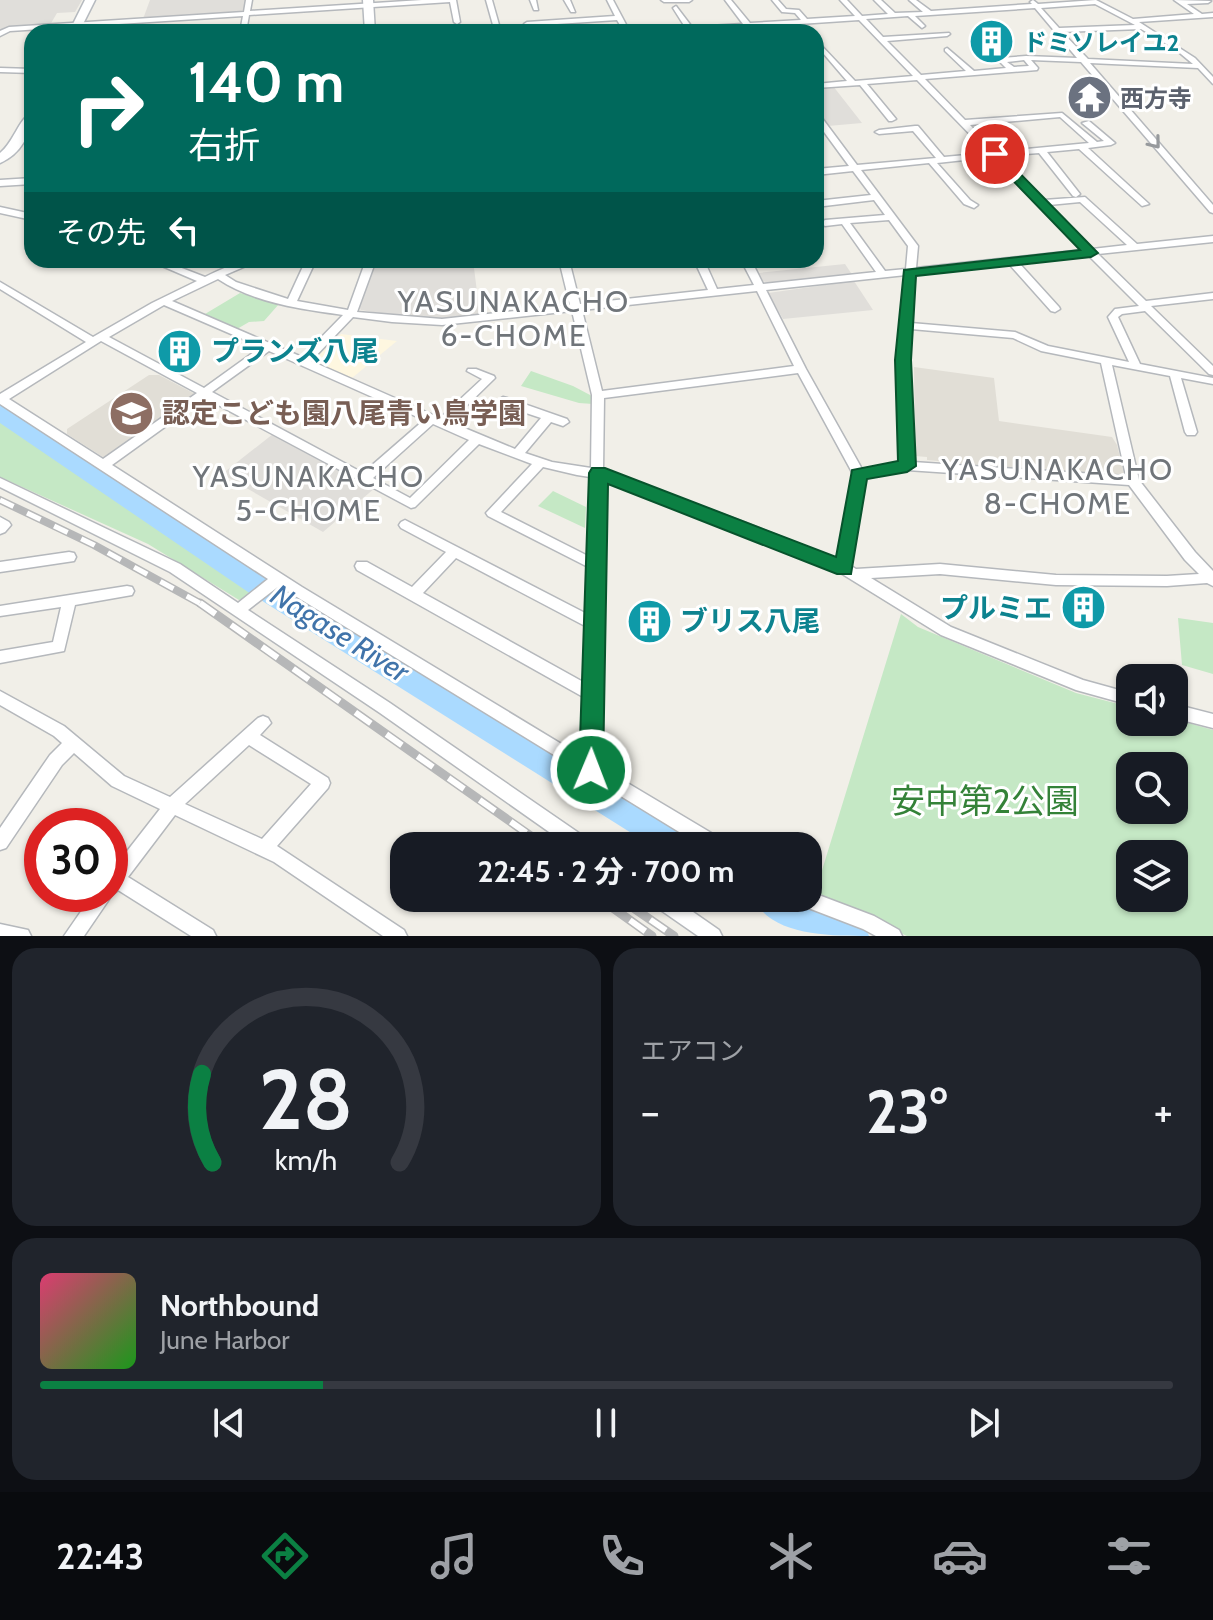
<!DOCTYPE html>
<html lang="ja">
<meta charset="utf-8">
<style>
body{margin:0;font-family:Cabin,"Noto Sans JP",sans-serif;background:#20242c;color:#f1f3f6;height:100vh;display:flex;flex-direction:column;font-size:30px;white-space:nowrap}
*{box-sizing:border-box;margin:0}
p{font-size:26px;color:#9ea1a6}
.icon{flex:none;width:44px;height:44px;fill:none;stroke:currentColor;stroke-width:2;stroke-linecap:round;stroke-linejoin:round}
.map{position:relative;height:936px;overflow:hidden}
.side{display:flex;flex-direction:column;gap:12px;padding:12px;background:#0d0f14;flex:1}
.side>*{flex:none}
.hud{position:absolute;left:24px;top:24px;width:800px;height:244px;border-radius:24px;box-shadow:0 2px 6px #0004;background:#00695c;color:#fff;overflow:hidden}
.tools{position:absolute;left:1116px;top:664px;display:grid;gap:16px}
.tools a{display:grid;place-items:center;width:72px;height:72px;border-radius:16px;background:#171b24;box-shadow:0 2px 6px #0004;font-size:40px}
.speed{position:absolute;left:24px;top:808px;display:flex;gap:16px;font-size:40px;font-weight:700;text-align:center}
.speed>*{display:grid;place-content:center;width:104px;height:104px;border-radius:50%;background:#171b24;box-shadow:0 2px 6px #0004;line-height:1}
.speed .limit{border:12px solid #d22;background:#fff;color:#111}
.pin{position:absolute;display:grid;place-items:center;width:68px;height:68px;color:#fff;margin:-34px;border:4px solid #fff;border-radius:50%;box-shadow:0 2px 8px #0007}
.me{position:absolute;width:88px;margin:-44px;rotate:1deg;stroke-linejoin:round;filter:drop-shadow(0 0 6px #0008)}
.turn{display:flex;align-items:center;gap:28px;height:168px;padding:0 32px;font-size:36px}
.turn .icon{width:104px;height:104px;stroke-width:2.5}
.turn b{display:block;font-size:56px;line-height:68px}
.then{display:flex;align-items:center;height:76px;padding:0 32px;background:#0003;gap:16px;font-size:30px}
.big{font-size:60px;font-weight:700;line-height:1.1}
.side .tile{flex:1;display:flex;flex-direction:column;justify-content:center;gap:12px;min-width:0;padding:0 28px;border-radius:24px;background:#20242c}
.side .dial{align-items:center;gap:0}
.dial svg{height:208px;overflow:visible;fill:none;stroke:#363941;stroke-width:7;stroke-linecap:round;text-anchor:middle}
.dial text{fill:#f1f3f6;stroke:none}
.song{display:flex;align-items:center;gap:24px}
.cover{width:96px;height:96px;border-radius:12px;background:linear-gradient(135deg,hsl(340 70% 55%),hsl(120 70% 35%))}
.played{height:8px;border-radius:4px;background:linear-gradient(90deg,#0b8043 25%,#363941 25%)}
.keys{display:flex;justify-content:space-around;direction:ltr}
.heat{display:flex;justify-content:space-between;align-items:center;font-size:44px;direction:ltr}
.side .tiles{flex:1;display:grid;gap:12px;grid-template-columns:1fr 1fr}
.tile:last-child{grid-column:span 2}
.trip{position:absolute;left:390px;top:832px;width:432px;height:80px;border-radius:24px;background:#171b24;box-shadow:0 2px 6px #0004;font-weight:700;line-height:80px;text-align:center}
.tabs{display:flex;height:128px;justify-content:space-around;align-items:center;background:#090b0e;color:#9ea1a6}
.tabs .icon{width:56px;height:56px}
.tabs .on{color:#0b8043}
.tabs b{font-size:36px;color:#f1f3f6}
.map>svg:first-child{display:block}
</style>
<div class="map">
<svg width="1213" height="936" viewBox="0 0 1213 936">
<rect width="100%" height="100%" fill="#f1efe8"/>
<path fill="#fef7e0" d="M341 334 397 341 352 378 317 363V357Z"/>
<path fill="#e0deda" d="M0 0H82L75 12 57 13 50 25 7 29H0Z
M150 0H247L242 13 143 19Z
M833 86 862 123 828 126 816 111V87Z
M375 260H473L480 316 427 321 361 310 359 308Z
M845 264 853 276 774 284 762 281 758 273Z
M854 281 873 310 783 319 768 293Z
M273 434 375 488 323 532 222 474Z"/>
<path fill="#e1ded6" d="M914 367 994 378 999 421 1112 437 1117 445 1124 474H1079L927 460V457L915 456Z
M149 375H159L195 394 193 398 111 456 103 457 67 434V429Z"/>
<path fill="#c5e8c5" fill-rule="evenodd" d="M240 293 279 304 264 321 249 322 237 329 205 314Z
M531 371 573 386 592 396 593 404 579 403 521 386Z
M0 416 257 588 248 597 239 600 148 544 0 477Z
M553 491 586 507 585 528 538 506Z
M901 614 918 627 1076 693 1130 707V722H1174V719L1213 730V936H907L815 893ZM1130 766H1174V810H1130ZM1130 854H1174V898H1130Z
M1178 618 1213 623V674L1182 665Z"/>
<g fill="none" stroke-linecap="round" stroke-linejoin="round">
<path fill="#aadaff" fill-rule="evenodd" d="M0 402 9 405 270 574 701 833 706 846H652L248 592 0 423Z
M808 896 863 921 869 936C828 936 771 936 753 898Z"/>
<defs>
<path id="street" d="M246 0H252L250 11 422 0H456L460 22 457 24 454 22 450 2 249 15 246 32H240L243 16 10 31 0 36V31L9 27 244 12Z
M486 0H492L501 32H495Z
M530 0H536L538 10H534Z
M564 0H570L575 12H571Z
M607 0H613L630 32H624L617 20 527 26 524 24 527 22 615 16Z
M661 0H692L689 2H664Z
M725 0H731L750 23 801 20 795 13 782 12 772 0H778L786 9 799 10 807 19 855 16 840 0H847L862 16 888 14 874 0H881L895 13 923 12 909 0H916L931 11 1032 4 1030 2 1033 0 1038 4 1096 0 1133 19 1194 14 1174 0 1211 1 1208 3 1187 4 1202 14 1213 13V17L1139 22 1195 58 1213 77V84L1198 68 1090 63 1213 205V213L1210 212 1081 62 1031 60 1038 68 1037 70 925 79 965 120 1062 113 1097 142 1104 141 1082 123 1089 121 1115 143 1111 145 1088 148 1149 204 1142 206 1079 149 1047 152 1080 194 1076 197 1073 196 1039 153 1001 156 1044 200 1085 197 1137 244 1213 236V242L1098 254 1146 301 1213 293V299L1151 306 1213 366V375L1209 374 1145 311 1122 314 1118 317 1140 364 1213 378V384L1181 378 1197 432 1195 435H1187L1185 432 1170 376 1112 365 1139 480 1195 552 1213 571V586L1207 583 1167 586 1056 585 940 574 871 578 951 627 1083 680 1130 693V705L1076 690 941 635 839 572 738 529 603 479 599 766 723 840 725 846H702L279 586 248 610 390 703 589 840 591 846H569L380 713 170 572 0 487V478L180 564 238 603 268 579 0 404V394L86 342 0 289V282L93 337 152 303 197 281 148 260H161L205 277C222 269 240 260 260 260L225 275 236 282 288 299 306 260H316L297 301 348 310 366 260H376L357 312 442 319 570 305 559 260H569L580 304 708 290 694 260H704L717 289 754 285 741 260H751L763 284 876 272 842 224 825 226 821 223 825 220 885 215 874 200 816 207V201L871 195 853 171 816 175V169L849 166 816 121V114H819L857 165 936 158 913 131 879 134 875 132 879 130 915 126H918L944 157 988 153 917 80 867 84 896 119 892 121H889L860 85 816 88V84L847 81 817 46 816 44 819 43 855 81 913 76 859 20 753 27 754 29 751 31 746 27 644 32 647 30 685 27 673 8 676 6 692 27 743 24ZM1095 4 1135 25 1059 28 1041 8ZM1035 8 1077 58 1026 56 1001 58 998 60 1006 68 974 71 947 48 945 49V51L966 71 921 75 887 41 947 36 950 34 949 33 883 37 866 19 908 16 922 28 925 26 915 16ZM1141 29 1175 49 1193 64 1088 59 1062 32ZM1024 60 1029 66 1014 67 1007 62ZM1060 117 1089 143 996 152 970 125ZM992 157 1083 250 916 268 918 246 861 170 929 163 964 204 974 208 978 205 970 200 937 163ZM1080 202 1127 245 1092 249 1049 205ZM889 220 908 246 906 269 885 271 850 223ZM1088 255 1139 306 1115 309 1108 317 1129 362 1048 346 1015 332 911 323 915 274 1009 264 1051 311 1055 312 1060 309 1059 307 1019 263ZM906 275 898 360 901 463 862 469 806 369 766 290ZM218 279C254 303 301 309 343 315L302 357 172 301ZM757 291 794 366 602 391 582 310ZM164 305 261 347 204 388 109 337ZM572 311 592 395 591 468 552 462 525 453 551 422 563 426 569 422 567 419 507 398 503 397 497 401 499 404 541 418 515 449 450 422 495 378 494 376 476 369H468L467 371 482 379 440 418 311 361 353 317 392 322 442 325ZM911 329 1013 338 1041 351 1101 363 1126 476 913 462 908 360ZM101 341 197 393 103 459 9 399ZM269 351 424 420 363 473 212 392ZM798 373 853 474 839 560 746 523 603 470 604 398ZM205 398 411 508 415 507 479 444 532 464 486 513 488 516 588 567 587 614 405 520 401 522 399 525 401 528 446 552 412 587 367 562H357L355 566 357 570 585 698 583 757 302 587 112 465ZM433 424 469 440 410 498 373 478ZM543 467 577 475 590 477 588 556 501 512ZM907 470 1129 485 1185 560 1199 574 1167 576 1056 575 940 564 856 569 851 566 865 477ZM456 558 587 627 585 683 423 593Z
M0 68 32 69V73L0 72Z
M32 178V184L0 186V180Z
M0 207 32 214V220L0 213Z
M0 517 9 522 11 525 5 532 0 534Z
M69 552 74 553 76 557 74 561 0 572V562Z
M127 586 132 587 134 591 132 595 75 605 64 651 0 663V651L53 642 61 607 0 616V606Z
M0 691 64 726 124 776 170 797 258 718 263 716 268 718 271 723 260 735 328 778 330 783 328 788 277 846 404 930 407 936H383L274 862 175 815 128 877 213 930 216 936H191L118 890 112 895 84 936H64L93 894H110V873L160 809 112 786 74 753 62 765 6 848 0 850V828L50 755 62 743 54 736 0 705ZM249 745 311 784 262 839 185 804Z
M1174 704 1213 714V728L1174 718Z
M808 891 874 916 899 930 902 936H876L863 929 798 904 795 898H808Z
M649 898H673L719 930 722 936H698L652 904Z
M0 924 28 930 31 936H0Z"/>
<path id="secondary" d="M85 0H95L79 32H69Z
M363 0H373L375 32H365Z
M32 112C32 133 21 154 0 163V153C14 142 18 120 32 112Z"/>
</defs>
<use href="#street" stroke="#b5b8bc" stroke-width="3"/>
<use href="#secondary" stroke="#b6babf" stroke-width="3"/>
<use href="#street" fill="#fff" fill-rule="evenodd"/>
<use href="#secondary" fill="#fff" fill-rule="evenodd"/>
<defs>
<path id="rail-far1" d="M0 500 94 545 203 605"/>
<path id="rail" d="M200 603 545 846
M599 898 652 936
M619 898 674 936"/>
</defs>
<use href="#rail-far1" stroke="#b6b7b8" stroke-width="8"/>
<use href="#rail" stroke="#b6b7b8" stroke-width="9"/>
<use href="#rail-far1" stroke="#fff" stroke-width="5" stroke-dasharray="15" stroke-linecap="butt"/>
<use href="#rail" stroke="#fff" stroke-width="6" stroke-dasharray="19" stroke-linecap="butt"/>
</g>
<defs><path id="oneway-chevron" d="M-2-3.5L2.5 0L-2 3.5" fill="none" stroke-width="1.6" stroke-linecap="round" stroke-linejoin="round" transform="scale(2)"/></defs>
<use stroke="#979a9d" href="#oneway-chevron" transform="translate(1155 143) rotate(51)"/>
<path fill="#0b8043" stroke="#07532c" stroke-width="2" d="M990 152H999L1098 253 1091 257 916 276 911 360 916 466 907 472 867 479 851 574H837L608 484 603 770 600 778 591 781 583 778 579 770 589 473 592 468H605L836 557 852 470 898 461 895 360 904 270 1080 250 990 157Z"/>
<defs>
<symbol id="building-disc" viewBox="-11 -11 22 22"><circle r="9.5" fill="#0f9aa8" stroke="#fff"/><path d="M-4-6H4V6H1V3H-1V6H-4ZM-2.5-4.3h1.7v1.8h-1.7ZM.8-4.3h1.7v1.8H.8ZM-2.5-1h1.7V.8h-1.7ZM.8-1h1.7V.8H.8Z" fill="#fff"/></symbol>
<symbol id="temple-disc" viewBox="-11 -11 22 22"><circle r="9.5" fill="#6b7280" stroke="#fff"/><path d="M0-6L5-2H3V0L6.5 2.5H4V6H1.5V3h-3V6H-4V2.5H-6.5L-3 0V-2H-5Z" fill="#fff"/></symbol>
<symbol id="school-disc" viewBox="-11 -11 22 22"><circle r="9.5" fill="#8d6e63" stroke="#fff"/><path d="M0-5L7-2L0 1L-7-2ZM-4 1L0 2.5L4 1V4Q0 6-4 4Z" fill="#fff"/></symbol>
</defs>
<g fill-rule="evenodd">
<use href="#building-disc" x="966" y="16" width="51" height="51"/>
<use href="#temple-disc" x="1064" y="72" width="51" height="51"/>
<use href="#building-disc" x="154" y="326" width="51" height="51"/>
<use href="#school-disc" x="106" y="388" width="51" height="51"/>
<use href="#building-disc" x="1058" y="582" width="51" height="51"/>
<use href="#building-disc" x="624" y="596" width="51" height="51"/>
</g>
<g text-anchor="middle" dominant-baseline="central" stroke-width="6" stroke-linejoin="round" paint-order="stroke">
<g font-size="24" font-weight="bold" fill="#0d838f" stroke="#fff" text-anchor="start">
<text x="1023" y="42">ドミソレイユ2</text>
</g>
<g font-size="24" font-weight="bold" fill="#5b616d" stroke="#fff" text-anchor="start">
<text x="1120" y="98">西方寺</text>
</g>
<g font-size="28" font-weight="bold" fill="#0d838f" stroke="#fff" text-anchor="start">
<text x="211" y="351">プランズ八尾</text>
<text x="1052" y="608" text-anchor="end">プルミエ</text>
<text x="680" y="621">ブリス八尾</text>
</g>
<g font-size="28" font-weight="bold" fill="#785e54" stroke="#fff" text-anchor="start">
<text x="162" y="413">認定こども園八尾青い鳥学園</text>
</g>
<g font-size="30" letter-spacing="2" fill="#70757a" stroke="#fff">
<text x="514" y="301">YASUNAKACHO<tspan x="514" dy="34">6-CHOME</tspan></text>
<text x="1058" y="469">YASUNAKACHO<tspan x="1058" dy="34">8-CHOME</tspan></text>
<text x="309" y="476">YASUNAKACHO<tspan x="309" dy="34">5-CHOME</tspan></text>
</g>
<g font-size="30" font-style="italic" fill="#4174aa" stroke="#fff">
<text transform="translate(340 633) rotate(32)">Nagase River</text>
</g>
<g font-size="34" fill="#348238" stroke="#fff">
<text x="985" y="801">安中第2公園</text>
</g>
</g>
</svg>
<div class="tools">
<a><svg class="icon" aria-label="sound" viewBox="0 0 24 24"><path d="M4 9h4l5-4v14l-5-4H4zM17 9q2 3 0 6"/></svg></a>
<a><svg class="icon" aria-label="search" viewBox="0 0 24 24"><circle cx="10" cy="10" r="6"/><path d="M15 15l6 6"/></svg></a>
<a><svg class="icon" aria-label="layers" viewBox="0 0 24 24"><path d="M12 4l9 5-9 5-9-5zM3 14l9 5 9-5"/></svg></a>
</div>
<div class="speed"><div class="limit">30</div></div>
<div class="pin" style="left:995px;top:154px;background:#d93025"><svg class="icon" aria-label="arrive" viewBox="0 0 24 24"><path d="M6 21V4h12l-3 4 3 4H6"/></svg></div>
<svg class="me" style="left:591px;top:770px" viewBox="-20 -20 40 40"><circle r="17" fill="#0b8043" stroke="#fff" stroke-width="3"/><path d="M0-11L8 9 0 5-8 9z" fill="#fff"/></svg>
<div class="trip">22:45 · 2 分 · 700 m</div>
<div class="hud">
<div class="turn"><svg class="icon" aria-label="right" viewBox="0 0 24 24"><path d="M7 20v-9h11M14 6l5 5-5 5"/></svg><div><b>140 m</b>右折</div></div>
<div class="then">その先<svg class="icon" aria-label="left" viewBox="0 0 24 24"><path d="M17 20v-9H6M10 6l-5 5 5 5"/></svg></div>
</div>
</div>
<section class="side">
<div class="tiles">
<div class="tile dial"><svg viewBox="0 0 100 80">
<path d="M14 69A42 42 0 1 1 86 69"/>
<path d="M14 69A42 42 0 0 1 10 35" stroke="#0b8043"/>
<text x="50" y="56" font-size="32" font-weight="700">28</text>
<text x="50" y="72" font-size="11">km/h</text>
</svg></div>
<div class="tile"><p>エアコン</p>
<div class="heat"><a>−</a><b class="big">23°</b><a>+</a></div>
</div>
<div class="tile">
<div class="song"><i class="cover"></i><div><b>Northbound</b><p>June Harbor</p></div></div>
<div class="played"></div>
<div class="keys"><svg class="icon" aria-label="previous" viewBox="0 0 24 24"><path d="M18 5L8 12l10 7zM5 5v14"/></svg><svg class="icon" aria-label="pause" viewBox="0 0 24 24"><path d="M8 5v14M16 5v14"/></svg><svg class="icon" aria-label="next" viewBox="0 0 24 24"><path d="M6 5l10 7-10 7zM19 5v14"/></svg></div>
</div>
</div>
</section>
<nav class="tabs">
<b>22:43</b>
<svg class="icon on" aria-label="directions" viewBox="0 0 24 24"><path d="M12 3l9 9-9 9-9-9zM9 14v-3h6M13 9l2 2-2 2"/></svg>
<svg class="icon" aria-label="music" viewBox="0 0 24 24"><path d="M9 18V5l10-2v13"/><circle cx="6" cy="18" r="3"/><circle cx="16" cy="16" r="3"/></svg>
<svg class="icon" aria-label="phone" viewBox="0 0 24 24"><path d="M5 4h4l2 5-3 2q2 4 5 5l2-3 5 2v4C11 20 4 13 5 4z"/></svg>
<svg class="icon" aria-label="climate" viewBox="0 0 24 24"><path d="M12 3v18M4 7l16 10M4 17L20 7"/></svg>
<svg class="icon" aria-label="car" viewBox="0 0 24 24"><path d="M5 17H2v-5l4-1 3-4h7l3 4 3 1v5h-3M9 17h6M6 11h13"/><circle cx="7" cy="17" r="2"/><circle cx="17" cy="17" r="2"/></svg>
<svg class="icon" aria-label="filters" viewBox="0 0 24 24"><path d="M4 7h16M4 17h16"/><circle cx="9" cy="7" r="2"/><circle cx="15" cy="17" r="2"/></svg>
</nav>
